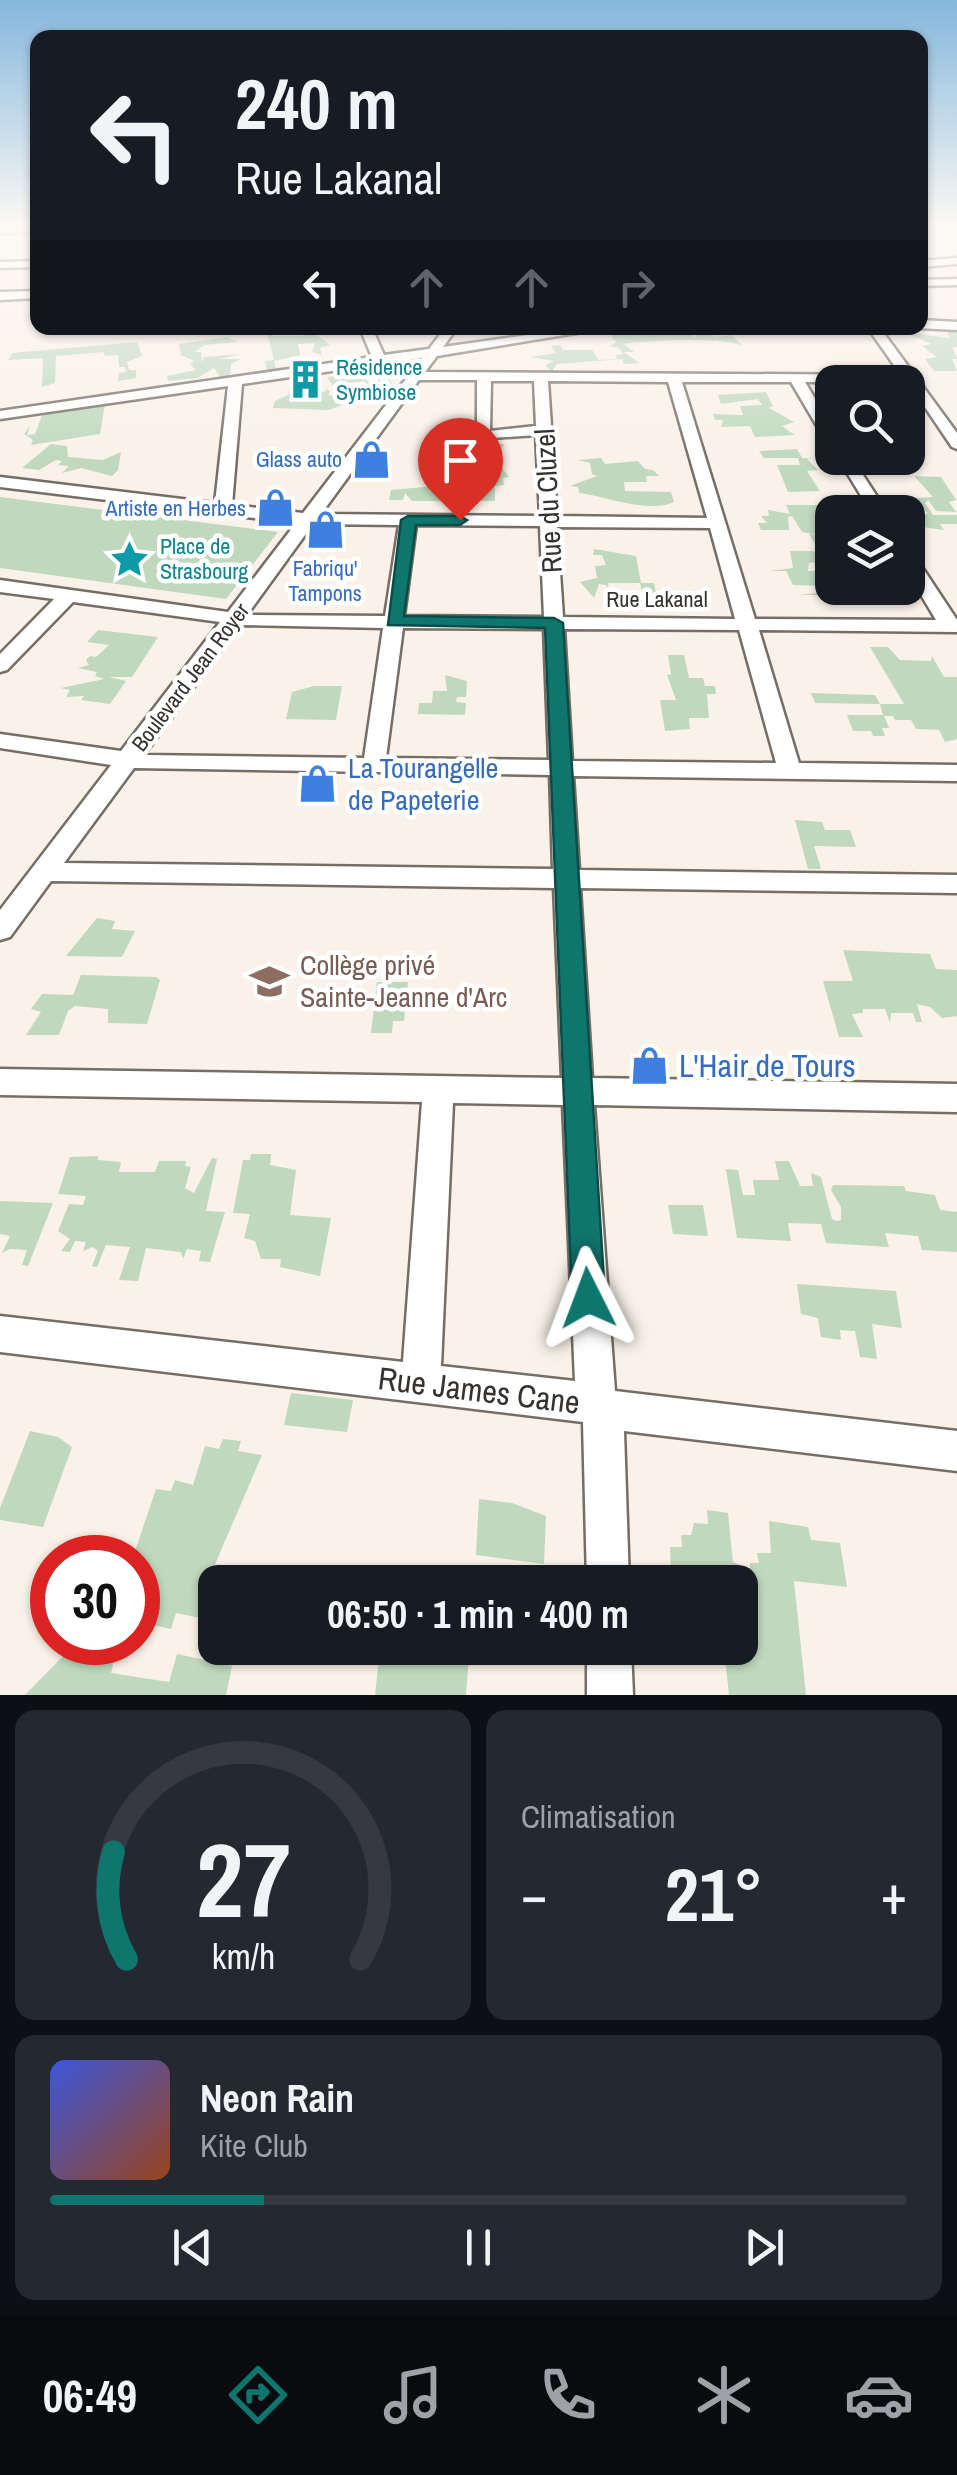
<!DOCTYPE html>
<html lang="fr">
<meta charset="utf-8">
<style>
body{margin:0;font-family:"Archivo Narrow",sans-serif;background:#242831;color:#f1f3f6;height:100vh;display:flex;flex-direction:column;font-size:38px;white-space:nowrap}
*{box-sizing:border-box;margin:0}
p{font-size:32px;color:#9ea1a6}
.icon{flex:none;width:55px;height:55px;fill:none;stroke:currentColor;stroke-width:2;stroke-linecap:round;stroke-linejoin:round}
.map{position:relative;height:1695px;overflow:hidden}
.drawer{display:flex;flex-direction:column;gap:15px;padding:15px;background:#0d0f14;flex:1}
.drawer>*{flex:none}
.guide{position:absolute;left:30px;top:30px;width:898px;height:305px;border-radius:20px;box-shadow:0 2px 8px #0004;background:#171b24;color:#f1f3f6;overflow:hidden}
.buttons{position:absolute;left:815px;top:365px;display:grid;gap:20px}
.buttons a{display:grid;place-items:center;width:110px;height:110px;border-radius:20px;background:#171b24;box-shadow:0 2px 8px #0004;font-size:50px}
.speed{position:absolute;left:30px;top:1535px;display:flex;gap:20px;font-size:50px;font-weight:700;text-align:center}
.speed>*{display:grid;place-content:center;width:130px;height:130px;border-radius:50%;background:#171b24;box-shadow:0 2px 8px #0004;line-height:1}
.speed .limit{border:15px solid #d22;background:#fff;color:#111}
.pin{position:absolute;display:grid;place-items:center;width:85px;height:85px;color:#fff;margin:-102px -42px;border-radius:50% 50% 50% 0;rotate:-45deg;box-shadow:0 0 10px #0007}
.pin .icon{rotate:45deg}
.me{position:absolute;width:110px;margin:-55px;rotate:357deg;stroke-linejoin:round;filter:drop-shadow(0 0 8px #0008)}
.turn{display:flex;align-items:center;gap:35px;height:210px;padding:0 40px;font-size:45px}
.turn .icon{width:130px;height:130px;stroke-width:2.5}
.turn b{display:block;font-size:70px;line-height:85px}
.lanes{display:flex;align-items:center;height:95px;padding:0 40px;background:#0003;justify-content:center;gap:50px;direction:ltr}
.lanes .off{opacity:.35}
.big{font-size:75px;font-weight:800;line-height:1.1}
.drawer .widget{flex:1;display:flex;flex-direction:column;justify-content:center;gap:15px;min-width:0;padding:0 35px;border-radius:20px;background:#242831}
.drawer .dial{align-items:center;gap:0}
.dial svg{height:260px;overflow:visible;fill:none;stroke:#363941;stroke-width:7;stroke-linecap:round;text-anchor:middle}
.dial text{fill:#f1f3f6;stroke:none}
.song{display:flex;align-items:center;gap:30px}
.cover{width:120px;height:120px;border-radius:15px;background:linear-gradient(135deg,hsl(230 70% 55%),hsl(20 70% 35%))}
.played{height:10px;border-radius:5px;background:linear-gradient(90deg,#0f766e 25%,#363941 25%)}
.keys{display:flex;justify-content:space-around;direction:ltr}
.heat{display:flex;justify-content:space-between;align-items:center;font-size:55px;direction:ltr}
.drawer .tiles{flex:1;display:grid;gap:15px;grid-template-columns:1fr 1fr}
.widget:last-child{grid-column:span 2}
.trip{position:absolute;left:198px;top:1565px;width:560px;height:100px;border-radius:20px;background:#171b24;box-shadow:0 2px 8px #0004;font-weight:800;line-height:100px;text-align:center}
.menu{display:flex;height:160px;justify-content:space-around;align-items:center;background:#090b0e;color:#9ea1a6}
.menu .icon{width:70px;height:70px}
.menu .on{color:#0f766e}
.menu b{font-size:45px;color:#f1f3f6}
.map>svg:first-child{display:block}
</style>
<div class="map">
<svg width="957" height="1695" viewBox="0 0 957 1695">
<rect width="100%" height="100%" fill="#faf2e8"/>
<path fill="#bfd8be" d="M266 328H275L272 336H303L304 330 333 334 317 335 330 345 320 348 322 355 312 352 315 343 298 344 300 355 274 361 276 370 267 371 265 361 274 360Z
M693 328V338L704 331 715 337 732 335 743 346C723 337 650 340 624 344L634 352H624L639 363 624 364 622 359 557 364 551 373 546 365 554 361 531 357 556 353 551 346 560 345 563 350H592L599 360 617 359 616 355 623 354 618 347H610L616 342 607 330Z
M957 328V347H952L957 359H952L957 371H934L925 359 937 357 922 346 932 344 903 332 950 338 946 330Z
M227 337 238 342 204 345 195 352H201L202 363 204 357 241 354 220 359H241L231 364 230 376 221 378 214 368 197 378 168 381 167 376 196 370 190 364 194 361 181 355 179 344Z
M137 342 142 356 127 362 129 370H136V378L118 381 119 373 126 372 125 367H119L118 355 105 356 104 352 56 356 55 383 42 387 43 358 8 360 12 353Z
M383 369 392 384 390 388H383L373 374 364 376 372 388 359 389 368 386 365 381 337 384 340 389 348 390 340 392 347 403 329 410 273 408 275 401 288 395 289 389 294 396 327 391 326 388 330 391 328 396 338 394 327 377Z
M766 392 773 406 769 408 794 422 782 426 795 435 755 437 750 426 721 427 723 420H715L713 414 743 415 740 406 762 405 758 399 721 404 718 395Z
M105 404 100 434 31 445 33 440 24 434 30 426 27 435 35 434 43 413Z
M51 444 67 446 68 457 103 460 121 452 118 470 112 476 81 468 62 473 69 466 58 465 62 461 56 460 39 470 22 468Z
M504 444 497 461 509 477 503 478 504 485 495 486V501H479V494L470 493 469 497 448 495 446 501H412L405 493 403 500H389L391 490 478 482 476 475 502 473 445 476 442 467 477 464 473 455 458 457 454 449Z
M797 449 802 458 815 459H807L818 470 807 471 820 491 788 492 777 465H800L798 458H764L759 451Z
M601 458 605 464 638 461 645 469 653 470 659 476H646L647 482H624L625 491 671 492 674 502C647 514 606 496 579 493L578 487 570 486 597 476 592 474 590 463 578 460Z
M914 476 941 477 956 500 949 502 956 512 936 511 928 500 925 503 933 515H957V524H940L944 530 922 527 917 515 928 514 917 498 933 497Z
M0 497 278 532 226 599 0 568Z
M786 505H832L841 512H832L830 535H832L831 580 840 595H799L826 592 823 586 793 585 786 571H769L793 568 790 551H814L820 562 809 563 808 571 831 570 809 534 821 535 802 532 792 516 788 517 789 530H761L758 523H767L761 516H769L768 510 790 514Z
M594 549 636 556 641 583H654L657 597H643L640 583H608L609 592 606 585 599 584 594 598 580 582 597 578 595 566 606 565 602 555H593Z
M98 630 158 637 132 677H109L126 681 110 704 81 700 84 696 66 697 70 690 61 688 104 679 95 676 97 672 78 668 89 665 86 660 90 656 96 657 109 645 87 642Z
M870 647H888L900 660 931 661 932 656 944 677H957V739L945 742 939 730 916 729 911 720H895L893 716H884L889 728H882L885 736H873L871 731H853L847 715H883L880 704 815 703 811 693 875 695 880 704H904Z
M668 655H684L689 678H703L705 686H715L716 694H707L709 718H689L690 729 665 731 660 700H676L667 675 671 674Z
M445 675 467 681 466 697H457L456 702 466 703 465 715 418 714 419 703H432L433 691H447Z
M314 686H342L336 720 286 719 292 692Z
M795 820 822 822 825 830H850L856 847 814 846 821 869H808Z
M97 918 115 921 112 929 135 931 122 957 66 956Z
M843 950 930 954 936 969 957 970V1016L942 1018 930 1007 917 1004 922 1022H916L913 1013H891L890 1023 885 1009H863V1013L852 1014 863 1037H839L823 981H853Z
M81 975 156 977 160 980 147 1024 108 1023V1009L75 1006 68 1011 59 1035H26L41 1012 31 1009 42 994 73 995Z
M377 982H408L404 1021H393L392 1033H371Z
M251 1154H271L270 1165 296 1170 290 1215 331 1218 320 1276 280 1267 281 1259H261L255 1241 244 1238 250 1214 233 1213 243 1160H250Z
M98 1156V1160L121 1162 119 1172H155L159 1161H186L185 1166 191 1167 185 1188 194 1193 212 1158 217 1159 206 1211 225 1212 210 1262 199 1261 201 1251 187 1249 183 1259 181 1252 146 1248 138 1281 119 1280 130 1247 106 1245 97 1267 92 1266 98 1251 93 1247 83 1251 86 1242 75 1241 70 1252 61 1251 70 1239 58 1231 69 1204 83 1205 86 1196 58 1194 70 1157Z
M775 1161H789L800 1186H813L811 1173 821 1177 832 1219 836 1221 841 1220V1207L831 1190 833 1185 904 1186 906 1191 935 1195 940 1210 957 1212V1252L922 1250 918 1236 885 1233 889 1247 826 1243 821 1224 788 1223 791 1241 737 1238 726 1169 738 1170 743 1195H755L753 1180H779Z
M0 1201 53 1203 28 1266 22 1265 27 1250 10 1249 2 1253 10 1236 0 1234Z
M668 1205H703L708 1236 673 1234Z
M797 1284 896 1291 902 1328 872 1324 877 1359 860 1357 855 1331 840 1330 841 1340 821 1337 818 1318 801 1314Z
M291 1393 353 1400 347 1432 284 1425Z
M30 1431 58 1437 72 1447 43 1527 0 1520V1508Z
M223 1439 241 1441 238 1451 262 1455 210 1576 224 1582H215V1621L176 1613 171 1629 148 1624 141 1646 122 1643 138 1642V1558L133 1557 156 1489 171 1491 175 1480 193 1485 205 1446 219 1449Z
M479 1499 512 1503 546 1516 544 1564 476 1555Z
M707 1510 728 1513 733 1562 750 1570V1563H759L757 1553H771L769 1521 808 1527 811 1540 840 1543 847 1587 794 1581 806 1695H729L724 1648H740V1582H671L670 1547H682L681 1535H691L694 1523 708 1524Z
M76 1643H118L111 1673 169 1682 177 1654 232 1666 226 1695H25Z
M380 1648H533V1661L469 1655 466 1695H375Z"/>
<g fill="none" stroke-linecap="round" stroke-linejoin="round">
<defs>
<path id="minor" d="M38 226V232L0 233V227Z
M957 258V264L920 267V261Z
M38 261V267L0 268V262Z
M957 279V285L920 286V280Z
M38 291V298L0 300V292Z
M920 320 957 322V330L919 328Z
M360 328H372L384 355 429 349 445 328H457L443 347 578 328H607L437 356 425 372 901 375 868 328H880L957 433V449L952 447 908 382H805L832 427V443L824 438 791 382H682L755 619 936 620 908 573V554L914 555 957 620V632L759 630 799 763 957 765V781L573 776 579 870 957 875V893L580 888 592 1078 957 1084V1112L594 1105 615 1391 957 1431V1471L624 1431 629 1582H587L583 1422 0 1352V1316L403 1362 422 1102 0 1095V1069L562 1078 554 888 51 881 10 937 0 940V910L111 765 0 748V734L121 751 220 622 73 602 7 670 0 672V654L54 599 0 592V580L228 612 296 523 0 487V477L215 503 228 386 0 419V411L372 357ZM422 358 303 513 232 505 242 384ZM419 380H477V439L536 435 540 516 321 514ZM491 381H534L536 426 490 431ZM548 381 668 382 707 518 557 516ZM313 524 399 525 385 616 247 615ZM416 525 540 526 544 617 404 616ZM557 527 710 528 735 619 563 617ZM239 625 383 628 364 758 144 755ZM403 628 544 629 549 760 386 758ZM564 629 739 630 776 763 572 761ZM134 768 550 775 553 869 64 863ZM453 1103 563 1105 575 1381 441 1366Z
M838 458H852L887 512H871Z
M587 1648H631L633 1695H587Z"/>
</defs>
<use href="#minor" stroke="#756e65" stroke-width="5"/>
<use href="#minor" fill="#fff" fill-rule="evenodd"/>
</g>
<linearGradient id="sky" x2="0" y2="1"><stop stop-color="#84b7dc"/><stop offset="0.49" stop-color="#fdf9f5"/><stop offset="1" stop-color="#fdf9f5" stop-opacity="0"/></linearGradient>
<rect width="957" height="463" fill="url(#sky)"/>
<path fill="#0f766e" stroke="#0a4d48" stroke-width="2.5" d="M408 516H460L467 520 460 525H416L404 616 554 618 563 623 605 1298 600 1310 588 1315 577 1310 572 1298 545 628 388 625 401 520Z"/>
<defs>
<symbol id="building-bare" viewBox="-9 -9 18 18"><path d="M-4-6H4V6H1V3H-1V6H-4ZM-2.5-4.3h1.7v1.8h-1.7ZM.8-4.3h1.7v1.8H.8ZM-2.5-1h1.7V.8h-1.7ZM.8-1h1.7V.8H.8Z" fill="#0f9aa8" stroke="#fff" stroke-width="2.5" paint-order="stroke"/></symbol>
<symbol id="shop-bare" viewBox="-9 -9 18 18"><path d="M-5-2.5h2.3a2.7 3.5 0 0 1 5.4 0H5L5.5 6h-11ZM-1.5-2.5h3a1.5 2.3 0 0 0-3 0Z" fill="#3f7fe0" stroke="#fff" stroke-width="2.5" paint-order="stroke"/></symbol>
<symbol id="sight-bare" viewBox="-9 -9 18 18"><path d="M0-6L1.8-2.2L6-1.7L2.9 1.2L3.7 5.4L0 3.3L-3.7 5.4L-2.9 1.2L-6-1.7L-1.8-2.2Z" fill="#0f9aa8" stroke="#fff" stroke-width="2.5" paint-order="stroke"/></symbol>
<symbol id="school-bare" viewBox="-9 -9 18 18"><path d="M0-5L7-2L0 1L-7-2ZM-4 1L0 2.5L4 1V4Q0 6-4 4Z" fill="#8d6e63" stroke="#fff" stroke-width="2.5" paint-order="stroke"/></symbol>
</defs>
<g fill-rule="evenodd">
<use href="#building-bare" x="278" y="352" width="55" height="55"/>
<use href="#shop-bare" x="344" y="432" width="55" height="55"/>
<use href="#shop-bare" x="248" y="480" width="55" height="55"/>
<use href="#shop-bare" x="298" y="502" width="55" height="55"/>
<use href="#sight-bare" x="102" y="532" width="55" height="55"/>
<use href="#shop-bare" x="290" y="756" width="55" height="55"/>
<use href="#school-bare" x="242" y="954" width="55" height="55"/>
<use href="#shop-bare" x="622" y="1038" width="55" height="55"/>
</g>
<g text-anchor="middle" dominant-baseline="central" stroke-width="9" stroke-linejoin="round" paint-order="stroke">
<g font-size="22" fill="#0d838f" stroke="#fff" text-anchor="start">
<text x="336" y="367">Résidence<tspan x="336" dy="25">Symbiose</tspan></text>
<text x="160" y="546">Place de<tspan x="160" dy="25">Strasbourg</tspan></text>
</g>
<g font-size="22" fill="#366cbe" stroke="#fff" text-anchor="end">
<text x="342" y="459">Glass auto</text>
<text x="246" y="508">Artiste en Herbes</text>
<text x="325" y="568" text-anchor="middle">Fabriqu'<tspan x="325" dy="25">Tampons</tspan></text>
</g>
<g font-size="22" fill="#36322f" stroke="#fff">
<text x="657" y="599">Rue Lakanal</text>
<text transform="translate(190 677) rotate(-53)">Boulevard Jean Royer</text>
</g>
<g font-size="28" fill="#36322f" stroke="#fff">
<text transform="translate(548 501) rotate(-93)">Rue du Cluzel</text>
</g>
<g font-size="28" fill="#366cbe" stroke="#fff" text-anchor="start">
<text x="348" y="768">La Tourangelle<tspan x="348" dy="32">de Papeterie</tspan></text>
</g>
<g font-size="28" fill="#785e54" stroke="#fff" text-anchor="start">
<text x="300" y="965">Collège privé<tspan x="300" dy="32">Sainte-Jeanne d'Arc</tspan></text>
</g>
<g font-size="32" fill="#366cbe" stroke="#fff" text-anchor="start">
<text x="679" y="1065">L'Hair de Tours</text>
</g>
<g font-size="32" fill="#36322f" stroke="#fff">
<text transform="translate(479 1390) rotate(7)">Rue James Cane</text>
</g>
</g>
</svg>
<div class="buttons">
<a><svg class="icon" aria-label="search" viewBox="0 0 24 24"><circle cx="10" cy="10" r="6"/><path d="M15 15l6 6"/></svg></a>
<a><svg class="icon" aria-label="layers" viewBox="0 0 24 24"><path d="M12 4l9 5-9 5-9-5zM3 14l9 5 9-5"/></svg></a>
</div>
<div class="speed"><div class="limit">30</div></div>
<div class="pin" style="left:460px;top:520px;background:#d93025"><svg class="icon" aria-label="arrive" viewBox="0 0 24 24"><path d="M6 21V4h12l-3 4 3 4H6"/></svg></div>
<svg class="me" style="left:588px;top:1298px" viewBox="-20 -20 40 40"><path d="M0-17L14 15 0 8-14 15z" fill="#0f766e" stroke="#fff" stroke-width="4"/></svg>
<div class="trip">06:50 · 1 min · 400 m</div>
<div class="guide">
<div class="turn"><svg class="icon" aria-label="left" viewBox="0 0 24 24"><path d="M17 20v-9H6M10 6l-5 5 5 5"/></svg><div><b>240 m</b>Rue Lakanal</div></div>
<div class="lanes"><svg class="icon" aria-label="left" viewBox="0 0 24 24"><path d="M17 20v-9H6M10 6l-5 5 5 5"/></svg><svg class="icon off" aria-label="ahead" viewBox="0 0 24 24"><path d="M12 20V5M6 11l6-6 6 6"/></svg><svg class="icon off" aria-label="ahead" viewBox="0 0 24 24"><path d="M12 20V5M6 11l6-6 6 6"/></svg><svg class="icon off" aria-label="right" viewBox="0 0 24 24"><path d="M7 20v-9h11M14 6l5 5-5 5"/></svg></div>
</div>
</div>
<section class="drawer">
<div class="tiles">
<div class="widget dial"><svg viewBox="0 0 100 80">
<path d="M14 69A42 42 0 1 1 86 69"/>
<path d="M14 69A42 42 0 0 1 10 36" stroke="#0f766e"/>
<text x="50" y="56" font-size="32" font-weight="700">27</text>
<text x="50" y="72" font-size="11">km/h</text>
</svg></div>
<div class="widget"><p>Climatisation</p>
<div class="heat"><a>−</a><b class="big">21°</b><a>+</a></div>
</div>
<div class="widget">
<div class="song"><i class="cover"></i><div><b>Neon Rain</b><p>Kite Club</p></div></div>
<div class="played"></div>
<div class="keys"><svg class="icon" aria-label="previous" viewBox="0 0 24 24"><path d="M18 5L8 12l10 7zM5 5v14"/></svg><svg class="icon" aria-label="pause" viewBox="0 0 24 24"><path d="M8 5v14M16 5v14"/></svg><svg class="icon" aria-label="next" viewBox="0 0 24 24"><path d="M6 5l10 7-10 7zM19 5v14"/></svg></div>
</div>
</div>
</section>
<nav class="menu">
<b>06:49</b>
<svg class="icon on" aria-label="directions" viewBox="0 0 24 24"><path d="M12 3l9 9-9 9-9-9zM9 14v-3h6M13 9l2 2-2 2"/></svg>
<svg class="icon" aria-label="music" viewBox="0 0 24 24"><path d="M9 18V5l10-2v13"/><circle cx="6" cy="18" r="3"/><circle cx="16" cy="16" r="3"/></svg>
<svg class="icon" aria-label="phone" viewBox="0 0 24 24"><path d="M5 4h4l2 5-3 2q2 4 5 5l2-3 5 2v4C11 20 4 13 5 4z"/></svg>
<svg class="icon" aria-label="climate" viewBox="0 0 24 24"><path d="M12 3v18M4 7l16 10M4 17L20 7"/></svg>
<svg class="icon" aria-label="car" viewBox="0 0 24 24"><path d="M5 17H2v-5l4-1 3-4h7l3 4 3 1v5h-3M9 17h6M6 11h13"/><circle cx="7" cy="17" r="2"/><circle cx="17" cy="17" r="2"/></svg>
</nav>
